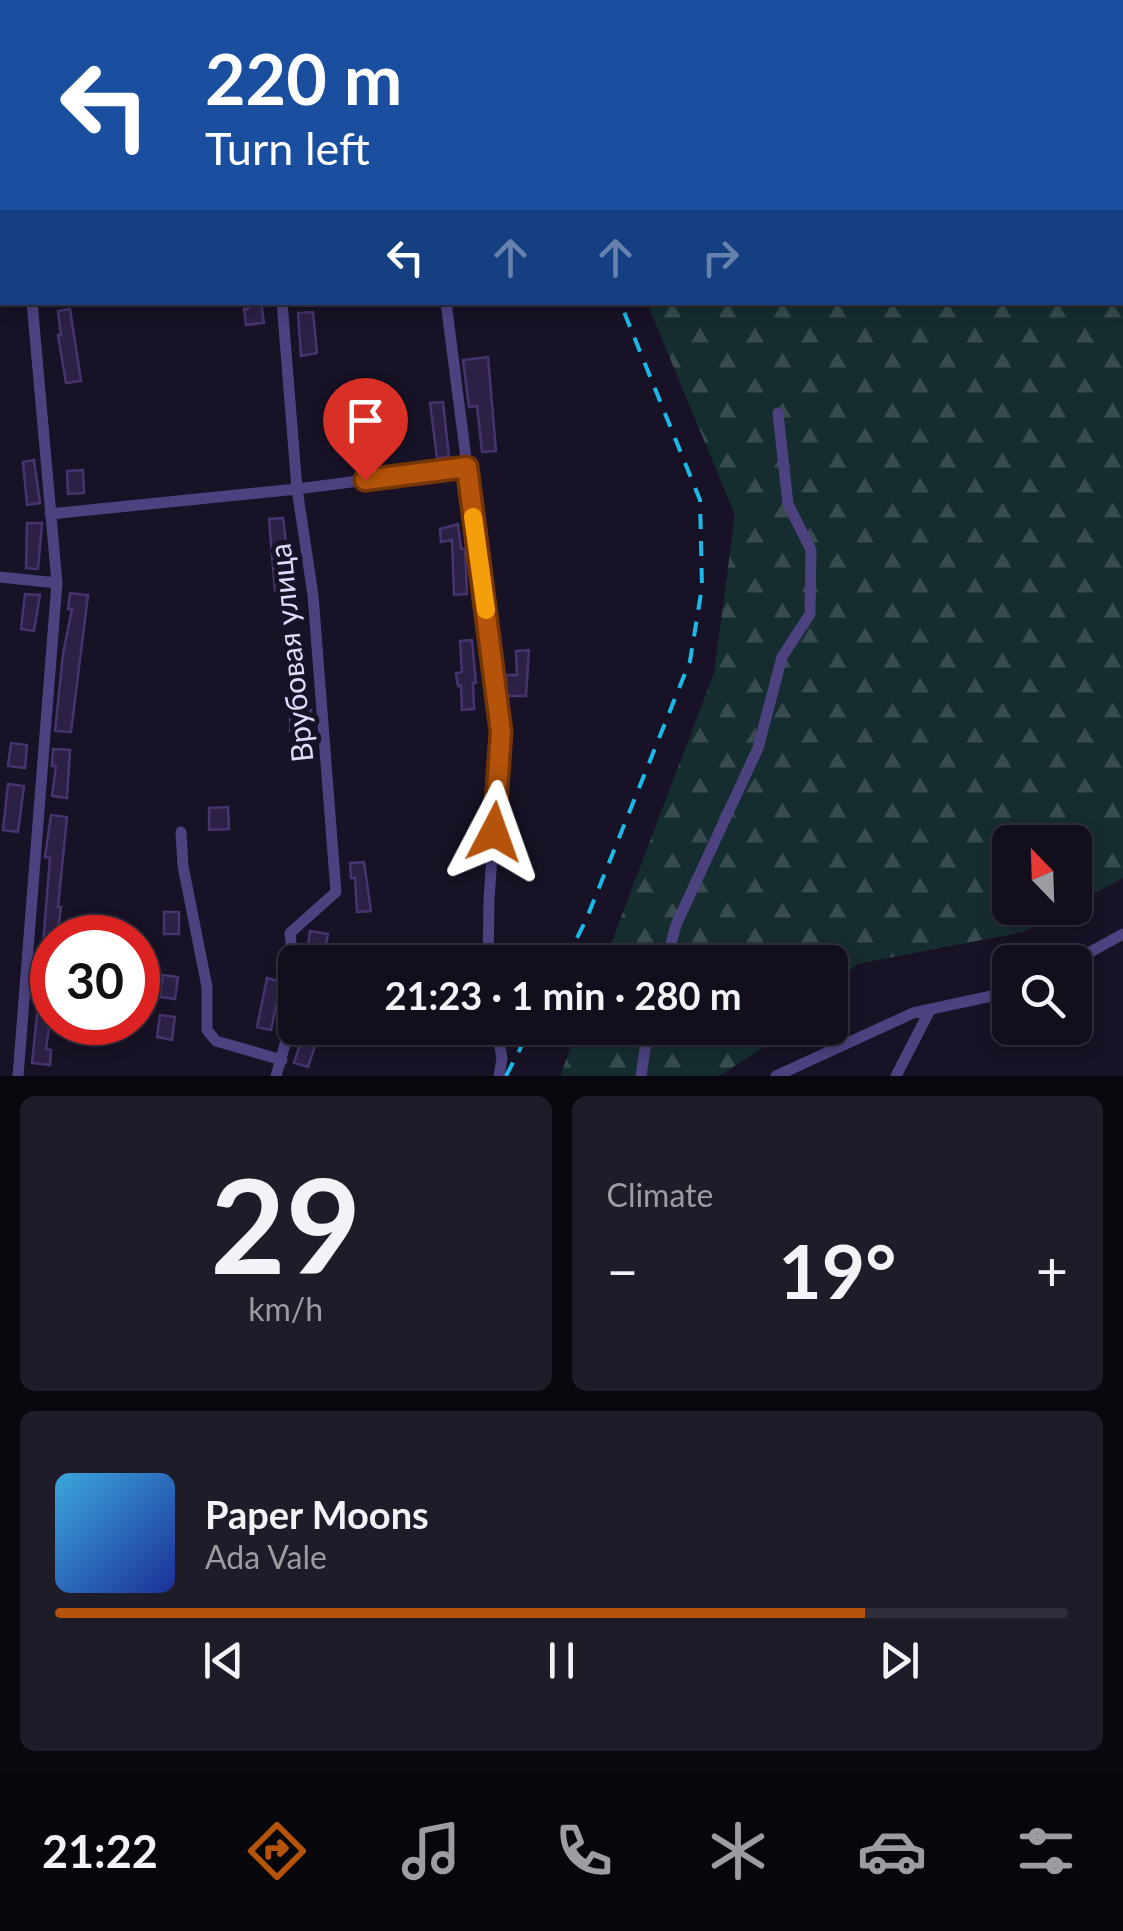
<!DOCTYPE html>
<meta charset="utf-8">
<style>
body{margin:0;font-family:Lato,sans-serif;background:#1f1c29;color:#f1f3f6;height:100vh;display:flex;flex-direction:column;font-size:38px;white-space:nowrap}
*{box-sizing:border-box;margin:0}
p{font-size:32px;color:#9c9ca3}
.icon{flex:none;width:55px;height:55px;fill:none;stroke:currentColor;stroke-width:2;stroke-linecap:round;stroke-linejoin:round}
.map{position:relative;height:1076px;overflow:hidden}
.details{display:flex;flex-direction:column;gap:20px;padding:20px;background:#0a080f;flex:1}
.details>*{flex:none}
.hud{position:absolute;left:0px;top:0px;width:1125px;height:305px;box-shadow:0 5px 15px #0003,0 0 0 2px #312e3b;background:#1a4fa0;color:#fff;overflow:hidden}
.needle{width:65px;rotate:337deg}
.controls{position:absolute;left:992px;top:825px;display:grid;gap:20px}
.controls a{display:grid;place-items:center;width:100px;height:100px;border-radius:15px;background:#120e1c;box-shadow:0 5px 15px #0003,0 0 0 2px #312e3b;font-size:50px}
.speed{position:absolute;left:30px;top:915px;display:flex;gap:20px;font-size:50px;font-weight:700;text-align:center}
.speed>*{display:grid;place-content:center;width:130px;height:130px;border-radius:50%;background:#120e1c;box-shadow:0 5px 15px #0003,0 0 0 2px #312e3b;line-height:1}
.speed .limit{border:15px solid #d22;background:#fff;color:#111}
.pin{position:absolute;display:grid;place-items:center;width:85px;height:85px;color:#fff;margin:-102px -42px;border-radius:50% 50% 50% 0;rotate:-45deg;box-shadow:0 0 10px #0007}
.pin .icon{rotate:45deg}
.me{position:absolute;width:110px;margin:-55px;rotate:4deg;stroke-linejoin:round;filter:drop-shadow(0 0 8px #0008)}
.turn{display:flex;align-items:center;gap:35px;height:210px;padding:0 40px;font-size:45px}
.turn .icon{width:130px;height:130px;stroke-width:2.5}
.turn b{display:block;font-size:70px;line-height:85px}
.lanes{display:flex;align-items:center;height:95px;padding:0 40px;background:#0003;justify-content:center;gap:50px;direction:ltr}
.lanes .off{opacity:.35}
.big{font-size:75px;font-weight:700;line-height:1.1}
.details .widget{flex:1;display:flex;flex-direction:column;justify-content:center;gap:15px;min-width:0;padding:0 35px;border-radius:15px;background:#1f1c29}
.details .dial{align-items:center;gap:0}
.dial b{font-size:130px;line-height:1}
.song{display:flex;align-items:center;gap:30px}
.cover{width:120px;height:120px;border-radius:15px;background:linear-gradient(135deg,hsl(200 70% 55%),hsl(230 70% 35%))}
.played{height:10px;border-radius:5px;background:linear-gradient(90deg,#b45309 80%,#312e3b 80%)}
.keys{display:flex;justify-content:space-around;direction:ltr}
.heat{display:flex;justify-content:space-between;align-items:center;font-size:55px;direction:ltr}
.details .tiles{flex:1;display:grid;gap:20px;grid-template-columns:1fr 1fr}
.widget:last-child{grid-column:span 2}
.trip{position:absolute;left:278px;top:945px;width:570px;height:100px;border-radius:15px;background:#120e1c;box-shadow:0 5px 15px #0003,0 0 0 2px #312e3b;font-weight:700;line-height:100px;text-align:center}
.tabs{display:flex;height:160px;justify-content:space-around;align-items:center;background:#07060b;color:#9c9ca3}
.tabs .icon{width:70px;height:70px}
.tabs .active{color:#b45309}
.tabs b{font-size:45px;color:#f1f3f6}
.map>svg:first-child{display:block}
</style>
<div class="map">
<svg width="1123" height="1076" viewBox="0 0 1123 1076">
<defs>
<pattern id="forest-firs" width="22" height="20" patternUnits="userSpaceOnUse" patternTransform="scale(2.5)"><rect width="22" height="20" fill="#162d2f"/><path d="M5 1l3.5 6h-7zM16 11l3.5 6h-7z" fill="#384b4e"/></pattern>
</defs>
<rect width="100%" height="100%" fill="#181226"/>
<path fill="url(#forest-firs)" d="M598 0H1123V878L1075 904V842H1010V908H1068L1023 932 857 964 830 991V962H604L714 673 735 515 647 303 1122 302V2H598Z
M578 1028H794L719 1076H560Z"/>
<path fill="#2c2045" stroke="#47346e" stroke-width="2.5" d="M248 302H261L264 323 246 325 244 309H248Z
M70 309 81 381 66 383 58 335H61L58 311Z
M313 312 317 353 301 356 298 313Z
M488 357 496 451 482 452 477 406 469 407 463 360Z
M443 402 449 457 437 458 430 403Z
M34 460 40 503 27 505 23 462Z
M83 470 84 493 68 494 67 471Z
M283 518 292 590 275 591 269 519Z
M27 523H42L38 569 26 568Z
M458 524 461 549H465L467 594 454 595 452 540 441 542 440 529Z
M70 593 88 595 71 732 55 731 63 654 72 609H68Z
M25 594 40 595 34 631 21 629Z
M472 640 476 683H473L474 709 462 710 461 685 458 686 456 673 462 672 460 641Z
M529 650 526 696H506V675H517L516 651Z
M290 710H311V731H290Z
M11 743 27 745 25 768 8 766Z
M53 749 70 750 67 798 52 796 56 766H52Z
M8 784 24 786 18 832 3 830Z
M228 807 229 829 209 830V808Z
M51 815 67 817 58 907H61L58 929H62L61 938H52V944H43L50 858 45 857Z
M364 862 371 911 357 912 355 878H351L350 863Z
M164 912H179V934H164Z
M310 931 328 934 324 955 307 952Z
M40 959 52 961V1005L46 1049 51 1050 50 1065 32 1063 41 975H39Z
M163 975 178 977 175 999 160 997Z
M267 978 281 982 271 1030 257 1027Z
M160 1015 175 1017 172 1040 157 1037Z
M301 1041 315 1046 308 1067 294 1063Z"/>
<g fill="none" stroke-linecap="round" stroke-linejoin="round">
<path stroke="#4c4280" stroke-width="11" d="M10 0V2
M246 0V2
M412 0V2
M0 80H2
M282 302 297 489 313 595 336 892 290 933 295 979
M446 302 501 732 489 899 488 962
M50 514 297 489 467 467
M0 577 57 583
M181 832 183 866 207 987V1030L216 1041 282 1060
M666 962 676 925 758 748 782 657 810 614 811 550 788 504 778 413
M1072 962 1123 934
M496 1028 502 1058 499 1076
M18 1076 57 583 32 302
M276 1076 295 1009
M641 1076 648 1028
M776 1076 913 1013 1010 992
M896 1076 930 1010"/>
<path stroke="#1ab9e7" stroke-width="4" stroke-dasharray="15 12" stroke-linecap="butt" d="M570 0V2
M565 962 586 920 690 661 702 587 700 500 620 302
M506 1076 531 1028"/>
</g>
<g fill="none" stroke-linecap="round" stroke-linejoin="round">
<defs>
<path id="route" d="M365 480 467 467 501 732 494 832"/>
</defs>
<use href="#route" stroke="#753606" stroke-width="25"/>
<use href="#route" stroke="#b45309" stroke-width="18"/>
<path stroke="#f59e0b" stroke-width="18" d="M473 517 486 610"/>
</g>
<g text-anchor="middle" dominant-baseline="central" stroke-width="10" stroke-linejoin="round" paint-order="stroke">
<g font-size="30" fill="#e2dafb" stroke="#181226">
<text transform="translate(290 653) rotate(-96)">Врубовая улица</text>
</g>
</g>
</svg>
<div class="controls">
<a><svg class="needle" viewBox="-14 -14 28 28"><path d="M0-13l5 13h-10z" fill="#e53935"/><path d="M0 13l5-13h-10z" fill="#9c9ca3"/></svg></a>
<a><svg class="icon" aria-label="search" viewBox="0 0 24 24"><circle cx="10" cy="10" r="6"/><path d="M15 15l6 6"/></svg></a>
</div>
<div class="speed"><div class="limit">30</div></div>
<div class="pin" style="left:365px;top:480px;background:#d93025"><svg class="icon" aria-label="arrive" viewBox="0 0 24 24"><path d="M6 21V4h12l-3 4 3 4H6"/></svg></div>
<svg class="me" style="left:494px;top:832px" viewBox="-20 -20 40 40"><path d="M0-17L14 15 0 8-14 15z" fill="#b45309" stroke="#fff" stroke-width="4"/></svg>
<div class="trip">21:23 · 1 min · 280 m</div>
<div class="hud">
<div class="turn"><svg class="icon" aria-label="left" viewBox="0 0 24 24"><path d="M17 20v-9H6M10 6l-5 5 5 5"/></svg><div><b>220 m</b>Turn left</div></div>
<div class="lanes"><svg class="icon" aria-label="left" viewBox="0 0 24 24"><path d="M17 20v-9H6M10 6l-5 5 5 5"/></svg><svg class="icon off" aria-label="ahead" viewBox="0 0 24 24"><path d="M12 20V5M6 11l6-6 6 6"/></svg><svg class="icon off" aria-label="ahead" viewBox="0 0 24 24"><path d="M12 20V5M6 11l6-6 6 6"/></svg><svg class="icon off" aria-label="right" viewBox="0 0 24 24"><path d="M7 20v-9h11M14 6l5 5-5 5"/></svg></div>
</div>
</div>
<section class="details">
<div class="tiles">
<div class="widget dial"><b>29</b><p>km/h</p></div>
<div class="widget"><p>Climate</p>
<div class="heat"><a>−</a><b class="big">19°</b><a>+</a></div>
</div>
<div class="widget">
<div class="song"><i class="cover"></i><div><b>Paper Moons</b><p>Ada Vale</p></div></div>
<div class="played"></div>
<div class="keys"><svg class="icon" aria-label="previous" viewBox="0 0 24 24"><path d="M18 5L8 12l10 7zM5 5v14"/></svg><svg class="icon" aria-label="pause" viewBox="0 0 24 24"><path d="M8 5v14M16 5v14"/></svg><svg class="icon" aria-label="next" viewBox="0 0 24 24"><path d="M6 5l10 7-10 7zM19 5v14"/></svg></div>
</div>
</div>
</section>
<nav class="tabs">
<b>21:22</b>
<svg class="icon active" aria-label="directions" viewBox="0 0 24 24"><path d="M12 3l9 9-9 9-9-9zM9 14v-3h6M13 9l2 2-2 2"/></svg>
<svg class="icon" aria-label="music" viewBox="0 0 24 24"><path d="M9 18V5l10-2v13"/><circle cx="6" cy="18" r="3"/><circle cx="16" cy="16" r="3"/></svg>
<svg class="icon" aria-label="phone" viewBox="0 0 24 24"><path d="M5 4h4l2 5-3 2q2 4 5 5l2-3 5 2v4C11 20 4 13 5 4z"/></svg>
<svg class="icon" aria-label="climate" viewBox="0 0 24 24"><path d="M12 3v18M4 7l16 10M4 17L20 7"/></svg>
<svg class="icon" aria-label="car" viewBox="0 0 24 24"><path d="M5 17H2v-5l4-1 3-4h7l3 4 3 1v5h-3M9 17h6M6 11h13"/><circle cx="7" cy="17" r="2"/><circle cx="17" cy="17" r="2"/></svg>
<svg class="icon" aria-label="filters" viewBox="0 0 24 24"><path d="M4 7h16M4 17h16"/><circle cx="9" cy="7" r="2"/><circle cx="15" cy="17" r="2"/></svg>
</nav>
